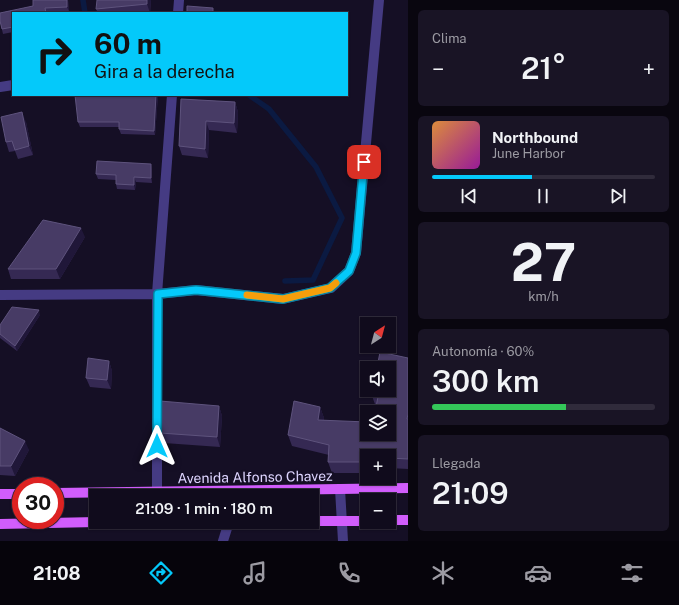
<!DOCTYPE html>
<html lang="es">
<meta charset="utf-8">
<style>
body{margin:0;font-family:"Public Sans",sans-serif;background:#191425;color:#f1f3f6;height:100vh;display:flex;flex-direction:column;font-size:15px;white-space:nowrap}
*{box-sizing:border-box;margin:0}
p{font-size:13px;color:#9c9ba3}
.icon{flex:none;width:22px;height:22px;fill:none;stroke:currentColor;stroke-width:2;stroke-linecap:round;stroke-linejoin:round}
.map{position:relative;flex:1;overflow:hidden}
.drawer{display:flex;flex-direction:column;gap:10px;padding:10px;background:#09060f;width:271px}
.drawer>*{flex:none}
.banner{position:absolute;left:12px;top:12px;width:336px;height:84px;border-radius:0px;box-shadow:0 1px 3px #0004,0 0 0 1px #302b3b;background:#04c9fa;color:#111;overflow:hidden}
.needle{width:26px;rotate:36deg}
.controls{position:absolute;left:360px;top:317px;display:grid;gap:8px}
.controls a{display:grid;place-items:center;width:36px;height:36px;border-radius:0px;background:#100b1c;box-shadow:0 1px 3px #0004,0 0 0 1px #302b3b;font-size:20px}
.speed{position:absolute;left:12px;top:477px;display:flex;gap:8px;font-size:20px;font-weight:700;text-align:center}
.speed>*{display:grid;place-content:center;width:52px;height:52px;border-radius:50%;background:#100b1c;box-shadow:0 1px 3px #0004,0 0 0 1px #302b3b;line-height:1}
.speed .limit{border:6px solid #d22;background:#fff;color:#111}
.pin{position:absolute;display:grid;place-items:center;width:34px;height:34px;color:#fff;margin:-17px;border-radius:8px;box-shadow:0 2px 6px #0006}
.me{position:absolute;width:44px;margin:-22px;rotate:0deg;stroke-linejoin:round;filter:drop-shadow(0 0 3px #0008)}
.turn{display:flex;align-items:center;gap:14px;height:84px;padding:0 16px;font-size:18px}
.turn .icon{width:52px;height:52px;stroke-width:2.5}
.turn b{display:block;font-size:28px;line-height:34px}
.big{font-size:30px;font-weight:600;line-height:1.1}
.drawer .widget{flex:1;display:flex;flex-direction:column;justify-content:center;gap:6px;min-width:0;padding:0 14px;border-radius:6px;background:#191425}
.drawer .dial{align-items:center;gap:0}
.dial b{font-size:52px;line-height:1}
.song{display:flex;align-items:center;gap:12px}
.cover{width:48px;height:48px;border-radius:6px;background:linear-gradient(135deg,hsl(30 70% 55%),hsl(300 70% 35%))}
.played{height:4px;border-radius:2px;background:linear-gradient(90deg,#04c9fa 45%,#302b3b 45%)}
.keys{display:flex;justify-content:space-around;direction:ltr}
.heat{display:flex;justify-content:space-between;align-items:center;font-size:22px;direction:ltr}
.charge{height:6px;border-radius:3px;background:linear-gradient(90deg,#34c759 60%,#302b3b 0)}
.trip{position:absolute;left:89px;top:489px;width:230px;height:40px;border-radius:0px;background:#100b1c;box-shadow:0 1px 3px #0004,0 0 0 1px #302b3b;font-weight:600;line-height:40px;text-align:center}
.tabs{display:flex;height:64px;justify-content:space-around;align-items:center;background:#06040b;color:#9c9ba3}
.tabs .icon{width:28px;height:28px}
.tabs .on{color:#04c9fa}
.tabs b{font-size:18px;color:#f1f3f6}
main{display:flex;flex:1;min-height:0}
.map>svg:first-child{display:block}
</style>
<main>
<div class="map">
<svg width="408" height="541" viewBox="0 0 408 541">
<rect width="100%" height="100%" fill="#150f25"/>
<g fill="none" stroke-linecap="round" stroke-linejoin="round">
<path stroke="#0b1a42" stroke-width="5.5" d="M83 0 85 13
M249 95 269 109 316 167 342 218 313 280 285 281"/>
<path stroke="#453b83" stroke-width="10" d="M178 13 179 0
M0 87 13 85
M0 295 157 294 196 290 283 299 331 288 349 271 356 253 379 0
M340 489 343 541
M157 492V294L172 95
M223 541 229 522"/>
<path stroke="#d15dfc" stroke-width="10" d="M55 493 408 488
M0 494H21
M389 520H408
M312 521H367
M0 524 97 522"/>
</g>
<path fill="#352953" d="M33 0H68L69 11 49 13H13V32L3 34 0 21V13L33 6Z
M151 0 150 13H98L96 9Z
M158 95 155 135 121 134 119 129V127H80L78 122Z
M181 99 235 102 238 112 237 133 209 130 208 158 182 155 179 146Z
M26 122 33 155 18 159 15 151 9 152 6 142Z
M152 169V183L136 182 135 190 117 189 116 184V180L98 179 96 174Z
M85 237 60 279H11L8 269Z
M40 315 17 351 0 338V325Z
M408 358V469L389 468V456H367V467H366L365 473H332L328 462 329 455 292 446 288 435 320 407 324 418V420L389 434 376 407 372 396Z
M109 361 112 371 111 389 90 387 86 378Z
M219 406 222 416 220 447 164 443 160 433Z
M0 428 29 450 15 476 0 475Z"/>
<path fill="#201739" d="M67 0H68L69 11 67 7Z
M147 0H151L150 13 147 4Z
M156 95H158L155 135 154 131Z
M235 102 238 112 237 133 234 123Z
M22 112 26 122 33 155 29 146Z
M206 121 209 130 208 158 205 149Z
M151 164 152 169V183L151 178Z
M134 177 136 182 135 190 134 185Z
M81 228 85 237 60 279 56 269Z
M39 310 40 315 17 351 15 346Z
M109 361 112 371 111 389 107 380Z
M219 406 222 416 220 447 217 437Z
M320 407 324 418 322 431 318 420Z
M25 441 29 450 15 476 11 466Z
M362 456 366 467 365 473 361 462Z"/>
<path fill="#473b65" stroke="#5e537d" d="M33 0H67V7L45 8 46 13H13V27L2 29 0 21V13L33 6Z
M97 0H147V4L96 9Z
M187 6 213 8V13H187Z
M75 95H156L154 131 119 129V122H78Z
M181 99 235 102 234 123 206 121 205 149 179 146Z
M22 112 29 146 15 150 12 141 6 142 1 117Z
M97 161 151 164V178L134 177V185L116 184V175L96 174Z
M43 220 81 228 56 269H8Z
M12 307 39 310 15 346 0 334V325Z
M380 352 408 358V414L407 419H408V459L389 458V456H367V457L362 456 361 462H328L329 445 288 435 294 401 320 407 318 420 367 422V434H389V412H375L378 397 372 396 373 390H389V368H377Z
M88 358 109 361 107 380 86 378Z
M160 401 219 406 217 437 160 433Z
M0 428 25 441 11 466H0Z"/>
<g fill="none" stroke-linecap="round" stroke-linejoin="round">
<defs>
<path id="route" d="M157 446 158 294 196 290 283 299 330 288 349 271 356 253 364 162"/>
</defs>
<use href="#route" stroke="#0383a2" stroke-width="10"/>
<use href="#route" stroke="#04c9fa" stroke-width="7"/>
<path stroke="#f59e0b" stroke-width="7" d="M247 295 283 299 330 288 336 283"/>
</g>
<g text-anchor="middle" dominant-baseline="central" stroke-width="4" stroke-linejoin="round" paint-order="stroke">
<g font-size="14" fill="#ddd4fe" stroke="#150f25">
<text transform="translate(255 477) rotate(-1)">Avenida Alfonso Chavez</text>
</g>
</g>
</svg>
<div class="controls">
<a><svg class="needle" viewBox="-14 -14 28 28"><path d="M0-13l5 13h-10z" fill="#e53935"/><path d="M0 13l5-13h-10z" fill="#9c9ba3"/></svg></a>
<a><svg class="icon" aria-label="sound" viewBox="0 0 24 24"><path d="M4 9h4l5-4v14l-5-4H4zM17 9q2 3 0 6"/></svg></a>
<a><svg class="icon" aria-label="layers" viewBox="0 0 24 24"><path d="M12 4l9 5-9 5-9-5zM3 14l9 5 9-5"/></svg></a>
<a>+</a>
<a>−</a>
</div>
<div class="speed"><div class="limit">30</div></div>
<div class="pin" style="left:364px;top:162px;background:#d93025"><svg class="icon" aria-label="arrive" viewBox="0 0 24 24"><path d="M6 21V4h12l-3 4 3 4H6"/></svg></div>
<svg class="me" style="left:157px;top:446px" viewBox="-20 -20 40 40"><path d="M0-17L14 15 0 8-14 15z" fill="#04c9fa" stroke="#fff" stroke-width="4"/></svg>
<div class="trip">21:09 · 1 min · 180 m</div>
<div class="banner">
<div class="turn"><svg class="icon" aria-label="right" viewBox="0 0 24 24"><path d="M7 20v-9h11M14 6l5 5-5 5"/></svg><div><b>60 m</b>Gira a la derecha</div></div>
</div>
</div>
<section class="drawer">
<div class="widget"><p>Clima</p>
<div class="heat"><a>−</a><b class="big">21°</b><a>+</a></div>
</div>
<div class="widget">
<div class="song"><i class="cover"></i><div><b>Northbound</b><p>June Harbor</p></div></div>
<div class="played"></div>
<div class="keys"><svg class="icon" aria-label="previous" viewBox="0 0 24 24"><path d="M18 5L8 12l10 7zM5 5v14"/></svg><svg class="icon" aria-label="pause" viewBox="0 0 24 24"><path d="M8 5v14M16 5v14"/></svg><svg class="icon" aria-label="next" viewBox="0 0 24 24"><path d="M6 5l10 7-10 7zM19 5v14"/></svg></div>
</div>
<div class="widget dial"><b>27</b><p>km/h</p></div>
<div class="widget"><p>Autonomía · 60%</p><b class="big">300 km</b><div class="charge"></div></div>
<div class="widget"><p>Llegada</p><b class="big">21:09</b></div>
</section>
</main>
<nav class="tabs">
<b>21:08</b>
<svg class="icon on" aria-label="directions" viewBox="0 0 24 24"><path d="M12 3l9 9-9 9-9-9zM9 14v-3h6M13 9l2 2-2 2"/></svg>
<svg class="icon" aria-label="music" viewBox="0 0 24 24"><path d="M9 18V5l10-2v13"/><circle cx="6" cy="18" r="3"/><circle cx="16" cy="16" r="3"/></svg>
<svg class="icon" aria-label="phone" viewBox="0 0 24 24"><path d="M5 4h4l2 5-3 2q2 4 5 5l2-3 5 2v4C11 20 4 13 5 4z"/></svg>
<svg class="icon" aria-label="climate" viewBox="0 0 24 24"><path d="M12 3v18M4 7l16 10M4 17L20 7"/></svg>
<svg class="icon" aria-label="car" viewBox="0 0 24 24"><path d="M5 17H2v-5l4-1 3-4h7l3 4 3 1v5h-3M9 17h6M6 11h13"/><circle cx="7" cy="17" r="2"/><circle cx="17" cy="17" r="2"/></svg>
<svg class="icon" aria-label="filters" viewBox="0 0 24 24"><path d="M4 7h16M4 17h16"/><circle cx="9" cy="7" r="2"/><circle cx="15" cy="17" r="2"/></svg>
</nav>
